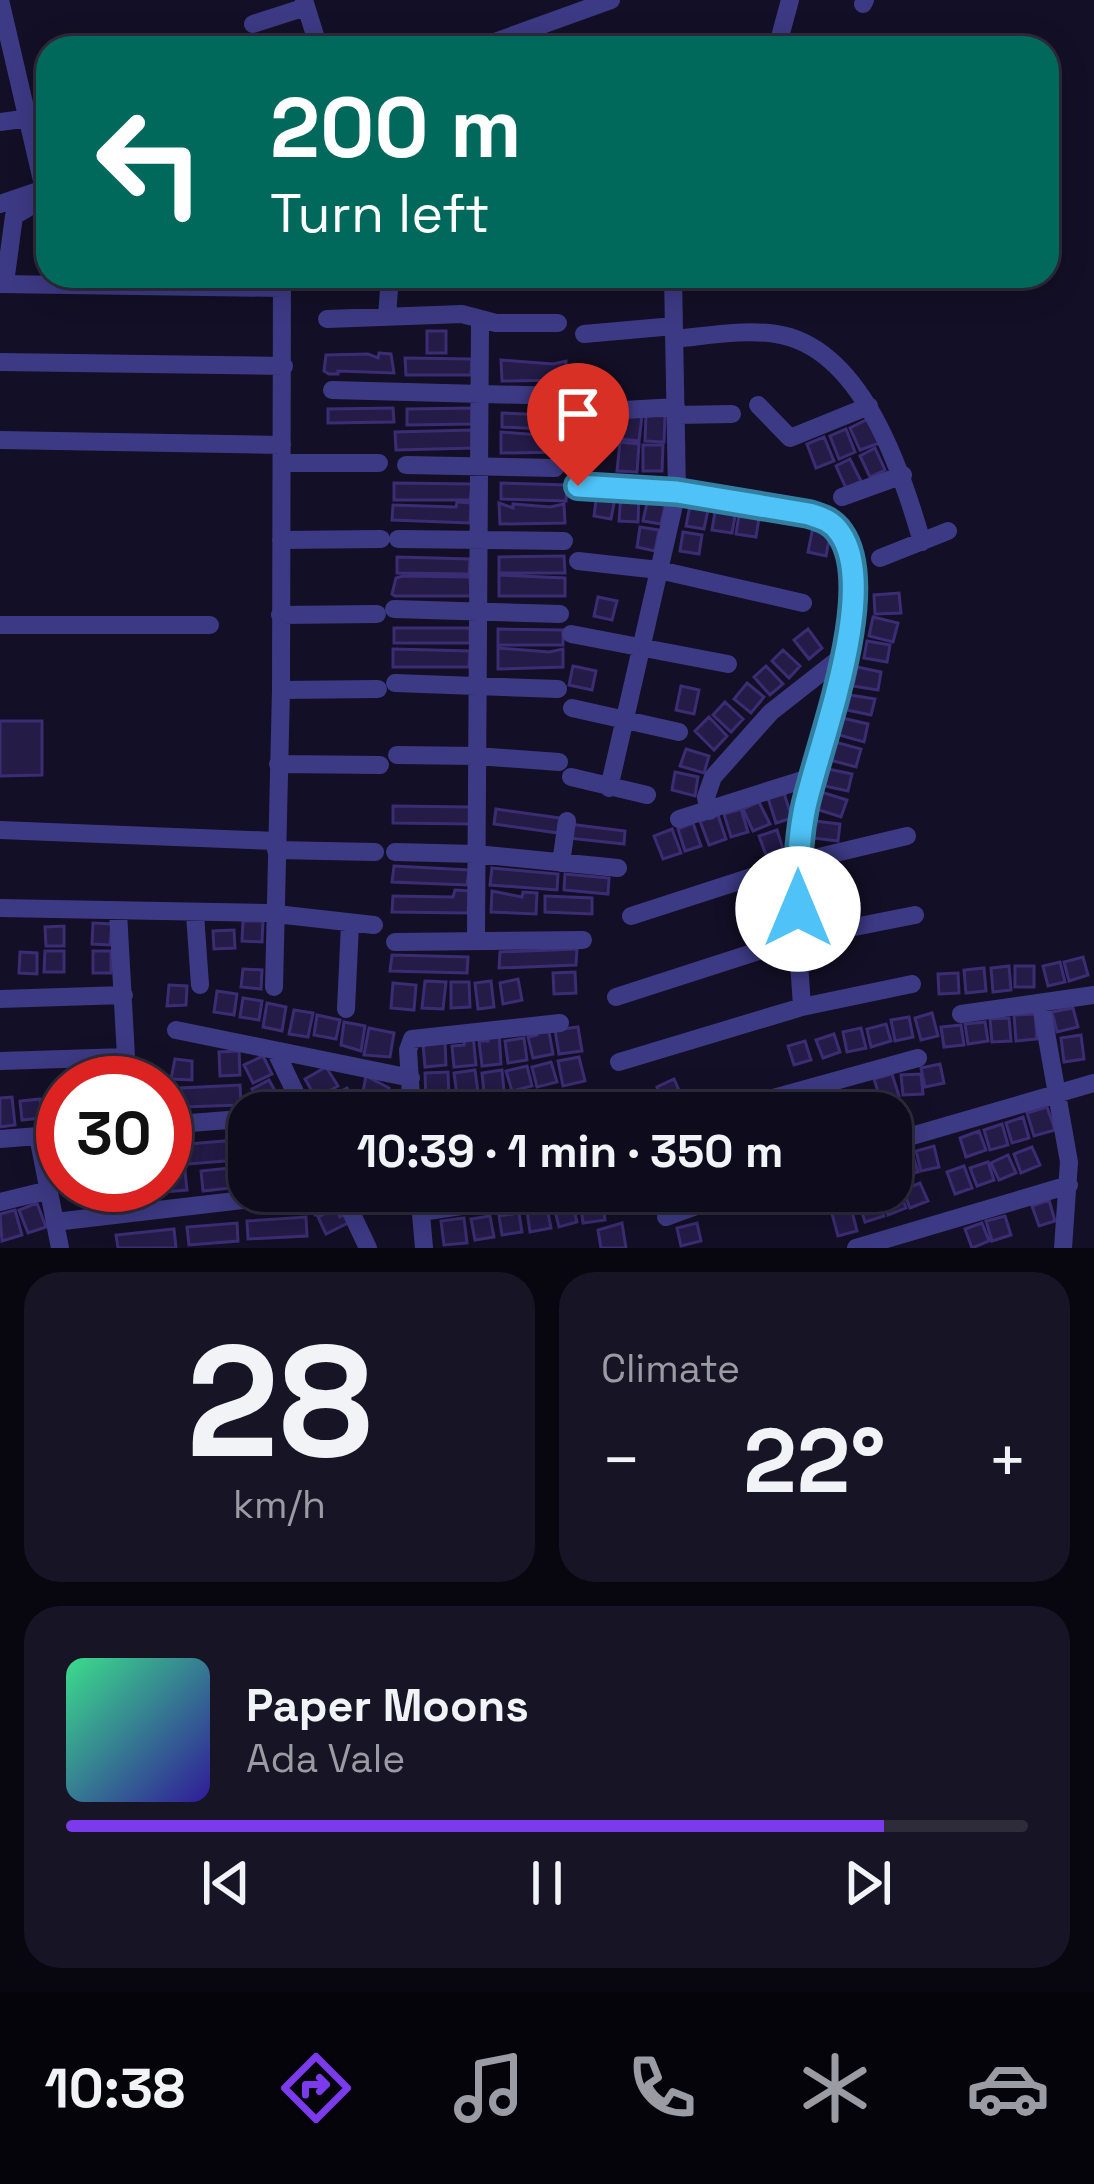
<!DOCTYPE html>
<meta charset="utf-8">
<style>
body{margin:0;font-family:"Space Grotesk",sans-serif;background:#171425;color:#f1f3f6;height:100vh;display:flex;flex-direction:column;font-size:45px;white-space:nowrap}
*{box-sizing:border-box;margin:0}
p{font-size:39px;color:#9b9ba3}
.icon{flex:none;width:66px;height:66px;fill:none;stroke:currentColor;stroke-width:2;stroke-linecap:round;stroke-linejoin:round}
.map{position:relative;height:1248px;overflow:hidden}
.panel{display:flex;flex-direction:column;gap:24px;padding:24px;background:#08060f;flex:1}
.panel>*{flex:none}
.top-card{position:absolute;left:36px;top:36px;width:1023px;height:252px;border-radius:36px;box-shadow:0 6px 30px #0003,0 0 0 3px #2e2b3b;background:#00695c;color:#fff;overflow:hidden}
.speed{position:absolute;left:36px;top:1056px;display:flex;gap:24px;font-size:60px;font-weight:700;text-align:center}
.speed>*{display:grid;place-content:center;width:156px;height:156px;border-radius:50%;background:#0e0b1c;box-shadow:0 6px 30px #0003,0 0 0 3px #2e2b3b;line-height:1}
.speed .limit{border:18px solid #d22;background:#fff;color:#111}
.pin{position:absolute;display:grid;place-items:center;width:102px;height:102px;color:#fff;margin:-123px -51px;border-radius:50% 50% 50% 0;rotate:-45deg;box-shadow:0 0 12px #0007}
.pin .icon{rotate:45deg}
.me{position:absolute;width:132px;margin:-66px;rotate:0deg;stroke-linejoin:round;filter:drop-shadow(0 0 9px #0008)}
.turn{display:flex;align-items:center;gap:42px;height:252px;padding:0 36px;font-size:54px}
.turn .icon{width:156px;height:156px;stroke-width:2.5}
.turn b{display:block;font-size:84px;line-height:102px}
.big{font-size:90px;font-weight:700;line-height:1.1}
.panel .tile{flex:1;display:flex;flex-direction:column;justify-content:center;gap:18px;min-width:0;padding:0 42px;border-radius:36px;background:#171425}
.panel .dial{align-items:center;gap:0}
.dial b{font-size:156px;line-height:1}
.song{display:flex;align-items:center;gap:36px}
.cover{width:144px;height:144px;border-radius:18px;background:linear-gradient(135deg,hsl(150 70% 55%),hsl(250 70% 35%))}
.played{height:12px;border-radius:6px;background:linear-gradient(90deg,#7c3aed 85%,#2e2b3b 85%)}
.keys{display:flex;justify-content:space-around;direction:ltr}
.heat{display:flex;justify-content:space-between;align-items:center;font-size:66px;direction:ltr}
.panel .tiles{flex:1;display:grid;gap:24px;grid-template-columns:1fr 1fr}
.tile:last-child{grid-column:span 2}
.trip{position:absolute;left:228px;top:1092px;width:684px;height:120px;border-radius:36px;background:#0e0b1c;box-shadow:0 6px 30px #0003,0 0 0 3px #2e2b3b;font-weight:700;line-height:120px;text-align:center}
.menu{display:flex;height:192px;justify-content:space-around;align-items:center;background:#06040b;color:#9b9ba3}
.menu .icon{width:84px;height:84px}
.menu .current{color:#7c3aed}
.menu b{font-size:54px;color:#f1f3f6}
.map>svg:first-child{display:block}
</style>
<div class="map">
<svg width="1094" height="1248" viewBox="0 0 1094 1248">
<rect width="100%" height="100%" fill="#130f26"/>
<path fill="#241b47" stroke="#3b2d73" stroke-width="3" d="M427 331H446V353H427Z
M379 353 391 354 394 373 338 371V374H329L324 371 326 355 368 354 378 358Z
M405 358 472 359 471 375H406Z
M501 360 553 364 566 361 567 380 502 381Z
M393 408 394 422 328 423V409Z
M472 408V424L407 425V409Z
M502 413 566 416 565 430 502 427Z
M623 413 642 415 639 441 621 439Z
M646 415 665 416 664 442 645 441Z
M870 418 879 443 860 450 850 428Z
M846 429 855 452 839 459 830 436Z
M472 430 473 448 396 450 395 432Z
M501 432 552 436 566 433V452L501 453Z
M824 437 834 461 816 468 807 444Z
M620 442 639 444 637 472 617 471Z
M573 445H591V466H573Z
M643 445H663L662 471H643Z
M875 448 885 470 870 477 860 456Z
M850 459 861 481 846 488 836 466Z
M394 483 472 484 470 500H394Z
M501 483 567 485 566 501 501 499Z
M597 492 616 493 611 519 594 516Z
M621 494 639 495 638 522 619 521Z
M648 498 666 501 661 524 643 521Z
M691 500 709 505 704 529 686 526Z
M457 502 471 503 470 523 392 520 393 505 456 507Z
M499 503 513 508V504L550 507 564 504 565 523 500 524Z
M716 506 736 510 732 533 712 530Z
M739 515 759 518 756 537 736 534Z
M640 527 659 530 655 551 637 547Z
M813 527 831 530 826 556 808 552Z
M683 532 702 535 699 554 680 551Z
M564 556 565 573H499V557Z
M397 557 470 559 469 574 397 573Z
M499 575 565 578V596H499Z
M403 576 470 577 471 596H395L392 594 396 578Z
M899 593 901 613 875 614 874 595Z
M598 597 617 601 612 620 594 616Z
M873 617 898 623 893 642 869 636Z
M394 628H470V643H394Z
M498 629 563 630V645H498Z
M808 629 822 648 809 659 794 640Z
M867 641 890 645 887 662 864 658Z
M498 648 549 652 563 649V667L498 669Z
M393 649 470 651 469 667H393Z
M783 650 800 666 789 678 772 661Z
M573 666 596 671 592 690 569 685Z
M766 666 783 684 770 695 754 677Z
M857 667 881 672 878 690 853 686Z
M747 683 764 697 751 713 734 699Z
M681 686 699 690 694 714 676 710Z
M850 695 875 699 871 715 847 710Z
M725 702 743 719 731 732 713 715Z
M709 717 727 736 714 750 695 731Z
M842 718 868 724 864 742 839 735Z
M0 721H42V775L0 776Z
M835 742 861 749 856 767 830 760Z
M686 749 709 756 704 773 680 766Z
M828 769 852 774 848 791 825 786Z
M675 772 698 777 695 796 672 790Z
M821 792 847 800 841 817 816 809Z
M784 793 792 818 776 823 768 798Z
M759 802 770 824 753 831 743 809Z
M393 806 470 807V824L393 823Z
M496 809 560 818 558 833 494 824Z
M741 809 748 832 731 837 724 814Z
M718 815 726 839 709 845 700 821Z
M815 821 840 824 838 841 813 838Z
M693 823 701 846 685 851 678 829Z
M569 824 625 831 624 844 568 838Z
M672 829 681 853 663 859 654 836Z
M777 830 783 849 766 855 759 836Z
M394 866 469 870 467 885 392 882Z
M492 868 558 874 557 890 490 885Z
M565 874 609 878 608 894 564 890Z
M455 890 469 891 468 913 392 912 393 896 453 897Z
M492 891 522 897 523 892 537 893 536 914 491 912Z
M545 896 592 898V914L545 912Z
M243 921H263L262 942 242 941Z
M93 923 112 924 110 945 92 944Z
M64 926V946H46L45 927Z
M234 930 235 948 214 949 213 931Z
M577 949 576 965 499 968 500 952Z
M45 951H64V972H44Z
M93 951H111V973H93Z
M20 952 37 953V974L19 973Z
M392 955 468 957 467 973 390 971Z
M1083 957 1088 975 1069 981 1064 962Z
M1060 962 1065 982 1048 986 1043 966Z
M1009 966 1011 990 993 992 991 968Z
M1015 966H1034V987H1015Z
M984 968 986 991 966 993 964 970Z
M243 969 262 970 261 989 241 987Z
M575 972 576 993 554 994 553 973Z
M958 973 959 993 939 994 938 974Z
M518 979 522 1000 503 1004 500 983Z
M425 981 446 982 443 1009 422 1008Z
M491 981 494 1007 478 1009 475 983Z
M451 982H469L470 1007 451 1008Z
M393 983 416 985 414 1010 391 1008Z
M169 985 187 986 186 1005 167 1006Z
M217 991 237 994 234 1015 214 1012Z
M243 998 262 1001 259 1020 240 1017Z
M267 1003 286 1007 282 1031 263 1027Z
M1073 1008 1078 1027 1057 1032 1052 1012Z
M294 1010 313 1013 308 1037 289 1034Z
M932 1013 938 1036 921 1040 915 1018Z
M1035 1014 1037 1039 1016 1041 1014 1015Z
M317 1015 340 1020 336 1039 314 1035Z
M909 1017 913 1037 895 1041 891 1020Z
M1009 1018 1011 1041 992 1042 990 1019Z
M344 1022 365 1026 361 1051 341 1045Z
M985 1022 988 1041 968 1044 965 1024Z
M886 1024 891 1041 871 1047 867 1029Z
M961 1025 964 1045 944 1047 941 1027Z
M578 1027 582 1051 559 1054 555 1030Z
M369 1028 394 1033 390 1057 364 1055Z
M536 1028 549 1032 553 1054 533 1058 528 1037 537 1035Z
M861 1028 866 1048 847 1052 843 1032Z
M499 1032 501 1064 482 1066 479 1041H488L487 1033Z
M834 1034 840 1052 823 1058 816 1040Z
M465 1035H473L476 1065 454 1067 452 1046 464 1045Z
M1081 1035 1084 1059 1064 1062 1061 1038Z
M524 1038 527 1060 508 1063 505 1041Z
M805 1041 811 1060 794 1065 788 1046Z
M445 1042 446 1065 425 1067 423 1044Z
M239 1051 240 1075 220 1076 219 1052Z
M263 1056 272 1074 253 1083 244 1065Z
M579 1057 585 1081 563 1086 558 1061Z
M175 1059 192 1061V1080L171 1079Z
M551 1062 557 1082 537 1087 532 1067Z
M940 1064 944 1083 925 1087 921 1068Z
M527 1066 532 1086 512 1091 506 1071Z
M326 1067 338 1086 316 1098 305 1079Z
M475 1070 478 1092 457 1095 454 1073Z
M502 1070 504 1091 484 1093 482 1073Z
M448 1072 449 1099 426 1100 425 1073Z
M892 1074 899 1096 881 1101 874 1079Z
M921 1074 923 1094 903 1095 901 1075Z
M366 1076 389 1088 384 1112 360 1107Z
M674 1079 682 1097 665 1105 657 1087Z
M269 1080 279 1098 261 1107 252 1089Z
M240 1085 241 1105 182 1107 181 1088Z
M347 1088 356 1105 342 1113H329L322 1101Z
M12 1097 15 1125 0 1127V1098Z
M40 1099 42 1118 22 1120 20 1101Z
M1047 1107 1055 1130 1034 1136 1027 1113Z
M1023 1117 1029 1138 1012 1143 1006 1123Z
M1002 1124 1008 1145 990 1150 984 1130Z
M979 1131 986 1150 966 1157 960 1138Z
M249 1139V1159L189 1164 187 1144Z
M934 1146 939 1167 921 1171 916 1151Z
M1032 1147 1040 1165 1021 1173 1014 1154Z
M912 1153 918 1172 898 1177 893 1159Z
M1008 1155 1016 1173 999 1180 991 1163Z
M988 1162 994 1180 977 1186 970 1168Z
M249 1166V1186L203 1191 201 1171Z
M964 1166 972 1188 955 1194 947 1172Z
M185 1171 187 1190 110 1196 109 1185H165V1173Z
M920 1183 928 1201 910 1208 903 1190Z
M899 1190 906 1208 888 1215 881 1196Z
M317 1191H326L333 1206 315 1215 306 1197Z
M602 1197 605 1220 583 1223 580 1200Z
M878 1197 884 1216 865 1222 859 1203Z
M1049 1200 1055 1221 1039 1226 1032 1206Z
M37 1203 46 1227 28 1233 19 1210Z
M572 1203 577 1222 559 1227 554 1207Z
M850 1204 857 1231 838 1236 831 1210Z
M336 1208 340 1217 347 1213 350 1222 326 1234 318 1217Z
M547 1208 551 1228 530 1232 527 1211Z
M15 1210 22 1235 2 1241 0 1214Z
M519 1213 522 1232 502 1235 499 1216Z
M490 1216 494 1237 475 1240 471 1219Z
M1005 1216 1011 1235 992 1241 986 1221Z
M306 1217 307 1236 248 1239 247 1221Z
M464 1218 467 1243 444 1245 441 1221Z
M237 1223 238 1241 189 1245 187 1227Z
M622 1223 626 1248H601L598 1230Z
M697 1223 701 1241 681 1246 677 1228Z
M982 1223 989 1241 972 1248 965 1229Z
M174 1229 176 1248H118L116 1235Z"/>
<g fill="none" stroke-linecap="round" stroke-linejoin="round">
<path stroke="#3d3a85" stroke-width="18" d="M0 0 44 189
M304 0 319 48
M863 4 865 0
M253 24 306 7
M478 48 611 0
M777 48 790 0
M0 122 30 118
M0 204 35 192
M5 283 14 216 31 206H48
M0 284 282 288
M387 316 390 276
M327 319 462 314 496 323H558
M584 334 674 326
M674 339C707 336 743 329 776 334 862 347 902 472 922 542
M0 362 284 366
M332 390 562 396
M758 405 790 438 869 406
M572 413 676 407
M676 415 732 414
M0 440 282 445
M282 463H379
M406 465 555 468
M578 486 677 492 809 514C821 518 832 521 840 532 882 591 810 771 799 840 791 893 799 953 802 1007
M842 497 903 475
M398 539 564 541
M281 540 381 539
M880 558 948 531
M578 561 659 570 803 603
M394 609 560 614
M280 615 377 614
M0 625H210
M571 634 728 664
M395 683 558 689
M281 690 378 689
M572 708 679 732
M397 755 477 756 559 762
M278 764 380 765
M571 777 647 795
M609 788 677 492 673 276
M709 811 706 797 713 777 771 712 845 654
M679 819 812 777
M0 830 276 841
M276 850 375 852
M395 852 476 854 618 868
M561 863 567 821
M0 908 267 913 374 925
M195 914 200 985
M631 916 798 862 907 836
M476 939 480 321
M395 942 583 940
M274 987 281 690 282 276
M616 997 799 938 915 915
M0 999 124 995
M1041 1004 1069 1162 1063 1248
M346 1009 350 924
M961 1014 1094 995
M176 1030 411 1078
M276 1052 305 1113
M0 1061 126 1057 118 912
M619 1062 802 1007 912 984
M819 1086 826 1113
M412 1113 408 1050 412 1039 560 1023
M482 1113 573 1102
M719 1113 918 1058
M165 1125 241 1119
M38 1136 60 1248
M0 1139 63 1134
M891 1142 1094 1083
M341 1191 368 1248
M419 1191 424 1248
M0 1202 49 1190
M421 1212 565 1191
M666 1217 737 1191
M55 1222 277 1196
M856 1248 1069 1185"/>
</g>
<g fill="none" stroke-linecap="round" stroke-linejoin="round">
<defs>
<path id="route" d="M578 486 677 492 809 514C822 518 832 521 840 533 880 589 819 744 805 807 798 841 797 874 798 909"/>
</defs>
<use href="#route" stroke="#337fa1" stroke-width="30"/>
<use href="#route" stroke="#4fc3f7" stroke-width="21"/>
</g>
</svg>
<div class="speed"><div class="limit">30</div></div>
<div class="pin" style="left:578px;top:486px;background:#d93025"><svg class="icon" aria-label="arrive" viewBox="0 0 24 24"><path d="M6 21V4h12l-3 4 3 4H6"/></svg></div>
<svg class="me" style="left:798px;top:909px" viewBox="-20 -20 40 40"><circle r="19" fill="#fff"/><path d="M0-13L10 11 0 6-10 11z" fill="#4fc3f7"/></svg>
<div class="trip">10:39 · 1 min · 350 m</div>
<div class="top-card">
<div class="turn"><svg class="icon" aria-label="left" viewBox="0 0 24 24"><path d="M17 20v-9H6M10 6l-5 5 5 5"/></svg><div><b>200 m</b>Turn left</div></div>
</div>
</div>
<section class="panel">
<div class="tiles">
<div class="tile dial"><b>28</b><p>km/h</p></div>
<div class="tile"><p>Climate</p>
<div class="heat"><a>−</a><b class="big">22°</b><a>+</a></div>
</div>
<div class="tile">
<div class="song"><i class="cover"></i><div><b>Paper Moons</b><p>Ada Vale</p></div></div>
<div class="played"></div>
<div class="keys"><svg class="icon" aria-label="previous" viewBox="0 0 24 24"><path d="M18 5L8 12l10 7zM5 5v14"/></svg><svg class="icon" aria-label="pause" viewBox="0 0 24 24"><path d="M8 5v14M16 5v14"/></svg><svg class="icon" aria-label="next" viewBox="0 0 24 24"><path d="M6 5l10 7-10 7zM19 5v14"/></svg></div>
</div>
</div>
</section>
<nav class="menu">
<b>10:38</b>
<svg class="icon current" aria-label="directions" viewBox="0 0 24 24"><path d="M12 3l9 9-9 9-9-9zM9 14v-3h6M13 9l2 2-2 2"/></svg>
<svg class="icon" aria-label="music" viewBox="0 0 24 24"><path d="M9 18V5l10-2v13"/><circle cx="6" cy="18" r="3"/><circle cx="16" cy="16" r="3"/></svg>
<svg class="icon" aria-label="phone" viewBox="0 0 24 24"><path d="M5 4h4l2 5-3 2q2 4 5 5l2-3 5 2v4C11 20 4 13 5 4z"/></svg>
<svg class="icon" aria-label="climate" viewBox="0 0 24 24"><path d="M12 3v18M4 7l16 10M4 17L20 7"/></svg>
<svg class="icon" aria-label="car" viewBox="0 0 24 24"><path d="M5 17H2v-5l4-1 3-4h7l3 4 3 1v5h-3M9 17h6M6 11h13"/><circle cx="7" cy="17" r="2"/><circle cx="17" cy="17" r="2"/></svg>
</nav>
